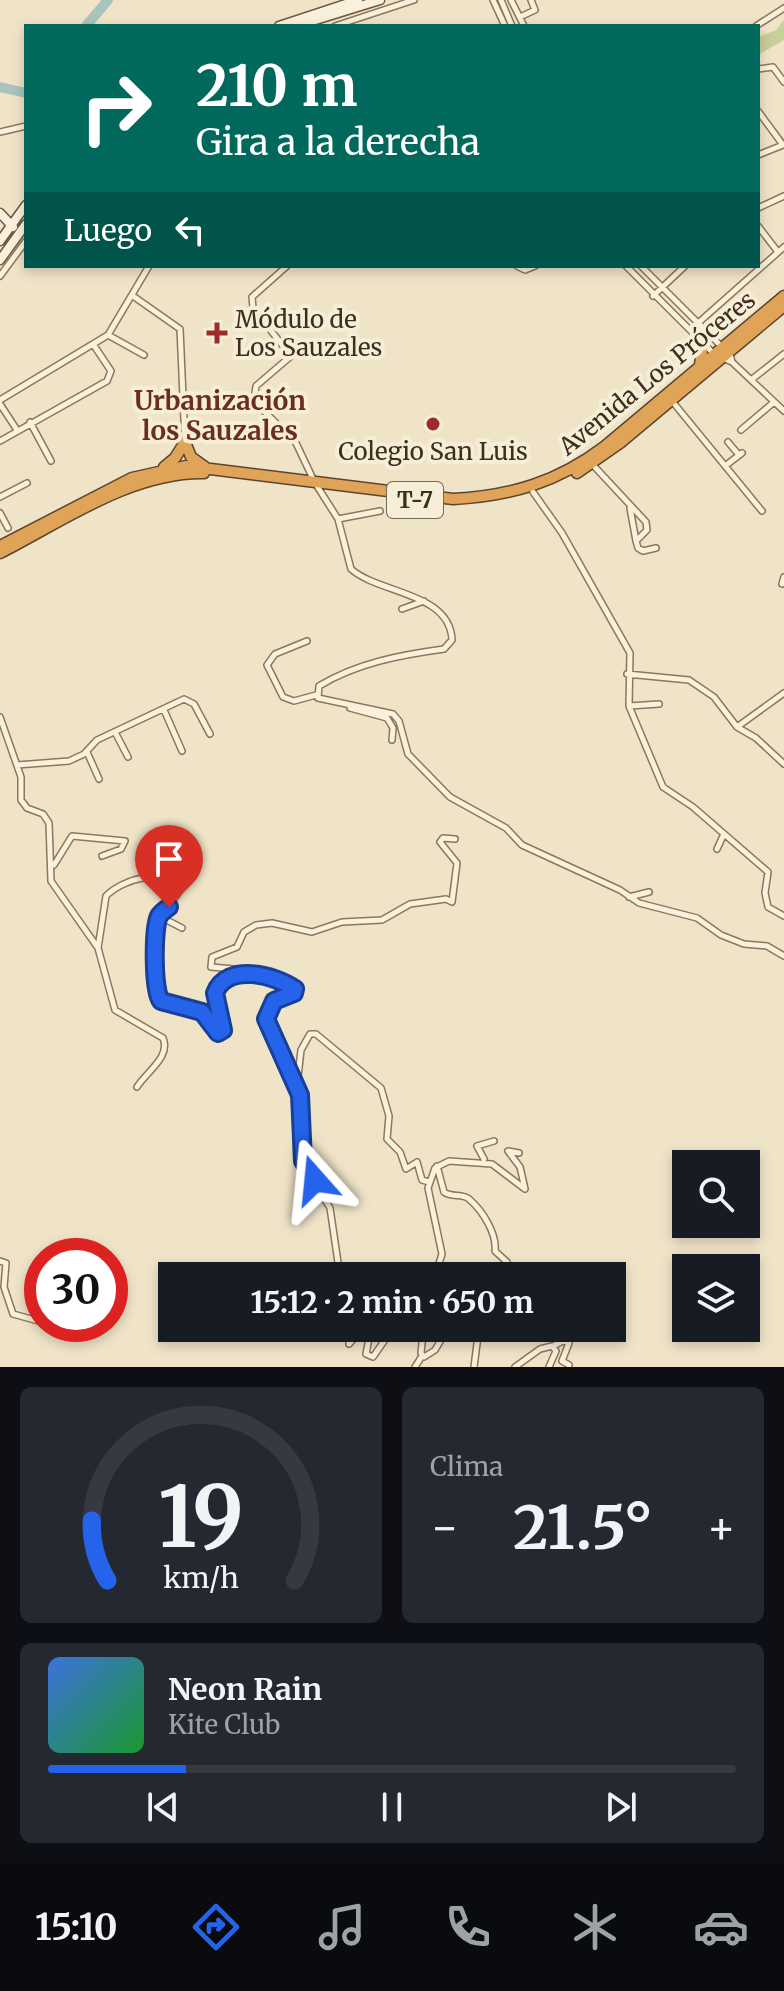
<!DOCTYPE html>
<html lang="es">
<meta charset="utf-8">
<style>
body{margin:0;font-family:Merriweather,serif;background:#242831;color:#f1f3f6;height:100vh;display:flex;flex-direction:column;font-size:30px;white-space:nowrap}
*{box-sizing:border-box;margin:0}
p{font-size:26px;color:#9ea1a6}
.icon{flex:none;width:44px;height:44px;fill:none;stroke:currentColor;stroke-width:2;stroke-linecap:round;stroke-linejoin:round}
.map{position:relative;height:1367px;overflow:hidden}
.panel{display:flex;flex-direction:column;gap:20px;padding:20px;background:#0d0f14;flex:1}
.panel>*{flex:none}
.top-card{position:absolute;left:24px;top:24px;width:736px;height:244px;border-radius:0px;box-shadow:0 4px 12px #0003;background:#00695c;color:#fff;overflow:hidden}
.tools{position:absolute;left:672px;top:1150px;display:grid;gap:16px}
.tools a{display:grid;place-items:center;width:88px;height:88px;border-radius:0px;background:#171b24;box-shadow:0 4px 12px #0003;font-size:40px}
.speed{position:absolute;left:24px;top:1238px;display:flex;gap:16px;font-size:40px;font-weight:700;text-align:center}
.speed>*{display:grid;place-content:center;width:104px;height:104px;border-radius:50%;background:#171b24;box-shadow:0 4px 12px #0003;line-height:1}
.speed .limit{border:12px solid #d22;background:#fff;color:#111}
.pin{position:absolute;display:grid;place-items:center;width:68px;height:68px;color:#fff;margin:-82px -34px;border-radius:50% 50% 50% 0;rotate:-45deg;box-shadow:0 0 8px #0007}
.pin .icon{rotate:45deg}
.me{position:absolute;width:88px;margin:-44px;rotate:342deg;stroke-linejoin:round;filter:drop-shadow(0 0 6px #0008)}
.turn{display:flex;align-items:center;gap:28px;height:168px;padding:0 40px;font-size:36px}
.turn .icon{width:104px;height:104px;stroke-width:2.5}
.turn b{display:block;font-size:56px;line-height:68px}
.then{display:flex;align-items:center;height:76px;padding:0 40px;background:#0003;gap:16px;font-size:30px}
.big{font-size:60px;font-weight:700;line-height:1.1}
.panel .card{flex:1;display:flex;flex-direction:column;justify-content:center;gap:12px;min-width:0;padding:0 28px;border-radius:12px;background:#242831}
.panel .dial{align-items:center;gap:0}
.dial svg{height:208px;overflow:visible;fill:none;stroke:#363941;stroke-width:7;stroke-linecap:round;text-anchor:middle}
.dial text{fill:#f1f3f6;stroke:none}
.song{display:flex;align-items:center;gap:24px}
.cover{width:96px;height:96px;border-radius:12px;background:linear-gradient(135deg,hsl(220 70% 55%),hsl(130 70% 35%))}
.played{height:8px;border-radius:4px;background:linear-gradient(90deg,#2563eb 20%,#363941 20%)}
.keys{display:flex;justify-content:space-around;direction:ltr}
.heat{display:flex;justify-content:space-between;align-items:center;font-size:44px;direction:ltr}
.panel .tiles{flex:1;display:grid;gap:20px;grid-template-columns:1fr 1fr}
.card:last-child{grid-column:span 2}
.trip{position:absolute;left:158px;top:1262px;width:468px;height:80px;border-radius:0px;background:#171b24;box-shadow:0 4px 12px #0003;font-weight:700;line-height:80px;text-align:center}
.menu{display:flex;height:128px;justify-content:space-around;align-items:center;background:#090b0e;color:#9ea1a6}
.menu .icon{width:56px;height:56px}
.menu .on{color:#2563eb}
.menu b{font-size:36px;color:#f1f3f6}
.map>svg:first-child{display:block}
</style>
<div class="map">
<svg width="784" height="1367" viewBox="0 0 784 1367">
<rect width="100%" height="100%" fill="#f0e4c8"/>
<path fill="#c9cf9b" d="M784 20V40L758 55V37L776 30Z"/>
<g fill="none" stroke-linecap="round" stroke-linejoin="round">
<path stroke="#a9c4bc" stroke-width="10" d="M86 26 108 0
M0 87 26 93"/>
<defs>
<path id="street" d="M493 0 505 26
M501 0 512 26
M511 0 524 26
M520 17 535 10 531 0
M335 26 414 0
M756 26 784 8
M758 69 773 67 784 82
M758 111 783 145
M0 132 26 126
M758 155 783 145
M758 208 784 196
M758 226 778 252
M287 266 252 297 253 308 291 356 256 386 254 401 296 443 314 481
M517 266 525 270 535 266
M626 266 714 354 732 362
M641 266 722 347
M0 276 26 241
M133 296 180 329 185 442
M653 296 685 266
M697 324 784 247
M108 335 144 355
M730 354 732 362 784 411
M751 380 784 354
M0 400 108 335 149 266
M672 401 762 511
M0 404 17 430
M30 422 51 461
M741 430 774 402
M0 441 107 381 111 371 93 344
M728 442 739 455
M593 465 646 522 647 530 636 541 638 548 643 551 656 548
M725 466 742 453
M317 486 338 519 351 569C379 594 450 592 452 640L444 649C400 655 357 663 319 686L318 698 393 714 399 721 408 754 450 797 506 828 522 845 620 890 639 903 697 918 721 935 744 944 767 946 784 956
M533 492 562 533 630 653 629 706 663 787 693 807 768 872 765 893 768 907 784 916
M0 497 27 483
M630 508 636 541
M0 513 8 528
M338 519 380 511
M782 584 784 577
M402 609 424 601
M307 641 275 654 267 665 283 697 294 701 316 695
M627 674 689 680 714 697 737 727 756 738 784 764
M629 706 659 704
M350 708 387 718 393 728 392 740
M164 710 182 751
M0 717 21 777V800L27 808 43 814 49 823 51 881 98 948 115 1010 163 1038C171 1057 147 1071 137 1087
M737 727 784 693
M116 734 128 757
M87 752 99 779
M17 765 69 761 84 754 97 740 184 699 194 704 210 734
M717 849 723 836
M54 865 72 836 125 841 121 849 102 856
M629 897 649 892
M159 916 182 928
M98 948 106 896C123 879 165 866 179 891 175 902 163 907 159 917 153 929 153 991 161 1001L196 1009 218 1033 223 1030 215 993C226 962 276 975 295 989L294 993 274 1001 267 1022 300 1095 304 1165 330 1208 340 1276
M229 978 234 969 211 967 212 957 237 947 244 932 256 925 272 923 312 932 342 922 382 920 410 904 446 899 452 902 457 863 440 842 443 838 455 839
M297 1085 301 1050 310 1034H316L381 1088 389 1116 387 1139 400 1152 406 1169 417 1162 422 1180 429 1182
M484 1159 477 1146 494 1141
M437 1166 444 1192C452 1198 462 1193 469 1199 483 1211 497 1234 495 1251L507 1262 512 1276
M0 1261 6 1263 4 1287 13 1314 42 1322
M435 1276 442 1254 428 1188 435 1168 449 1161 492 1164 525 1189 520 1167 508 1151 519 1153
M350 1328 349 1344 363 1328
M371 1328 366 1354 373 1357 391 1331 399 1328
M415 1328 423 1333 421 1353 424 1357 435 1350 448 1328
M553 1346 563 1341 569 1343 562 1361 569 1365
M415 1367 422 1356
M474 1367 479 1328
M515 1367 540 1349 552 1346 556 1351 549 1367"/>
<path id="secondary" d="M279 26 358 0
M296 26 380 0
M0 213 13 227
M0 241 26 205
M0 260 26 224"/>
<path id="highway" d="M700 365 703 344
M185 442 191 457 205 467
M164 467 175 458 185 442
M577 473 620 443 784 306
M0 546 132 478 186 466 453 499C511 496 558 482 604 447L784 296
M0 553C63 521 131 472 204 473"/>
</defs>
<use href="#street" stroke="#8d765c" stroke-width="8"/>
<use href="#secondary" stroke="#6f573f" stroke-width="11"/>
<use href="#highway" stroke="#5b4430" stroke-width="13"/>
<use href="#street" stroke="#faf1dc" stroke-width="5"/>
<use href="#secondary" stroke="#faf1dc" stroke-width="8"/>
<use href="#highway" stroke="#e0a458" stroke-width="10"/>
</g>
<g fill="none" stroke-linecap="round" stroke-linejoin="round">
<defs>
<path id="route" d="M169 907C166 909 160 914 159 916 153 928 153 992 161 1001L202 1012 218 1033 223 1030 215 993C227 962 275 975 295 989L294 993 274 1001 266 1019 300 1095 303 1161 315 1180"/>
</defs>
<use href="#route" stroke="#184099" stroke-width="20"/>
<use href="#route" stroke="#2563eb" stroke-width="14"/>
</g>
<g fill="#9e2a2b" stroke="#f7eed8" stroke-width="3">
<path d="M213 321h8v8h8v8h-8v8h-8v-8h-8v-8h8z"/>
<circle cx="433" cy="424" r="8"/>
</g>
<g text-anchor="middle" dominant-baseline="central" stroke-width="8" stroke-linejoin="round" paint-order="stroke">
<rect fill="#f7eed8" stroke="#756857" stroke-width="2" x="387" y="482" width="56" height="36" rx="6"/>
<g font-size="22" font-weight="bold" fill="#3d2e20">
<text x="415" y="500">T-7</text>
</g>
<g font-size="24" fill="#3d2e20" stroke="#f7eed8" text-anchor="start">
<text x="235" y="319">Módulo de<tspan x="235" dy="28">Los Sauzales</tspan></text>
<text x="433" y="451" text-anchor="middle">Colegio San Luis</text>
</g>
<g font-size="24" fill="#3d2e20" stroke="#f7eed8">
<text transform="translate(657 373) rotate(-39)">Avenida Los Próceres</text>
</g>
<g font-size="26" font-weight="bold" fill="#6b2e1e" stroke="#f7eed8">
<text x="220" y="400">Urbanización<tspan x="220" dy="30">los Sauzales</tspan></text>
</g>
</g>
</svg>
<div class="tools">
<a><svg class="icon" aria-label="search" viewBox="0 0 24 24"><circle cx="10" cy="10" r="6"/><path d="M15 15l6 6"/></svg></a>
<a><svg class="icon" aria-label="layers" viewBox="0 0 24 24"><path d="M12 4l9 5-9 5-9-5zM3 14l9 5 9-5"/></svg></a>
</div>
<div class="speed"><div class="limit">30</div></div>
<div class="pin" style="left:169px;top:907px;background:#d93025"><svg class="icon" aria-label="arrive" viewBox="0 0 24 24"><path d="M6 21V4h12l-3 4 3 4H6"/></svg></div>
<svg class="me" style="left:315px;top:1180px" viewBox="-20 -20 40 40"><path d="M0-17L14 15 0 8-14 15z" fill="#2563eb" stroke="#fff" stroke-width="4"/></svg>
<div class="trip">15:12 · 2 min · 650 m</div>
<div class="top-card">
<div class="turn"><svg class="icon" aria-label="right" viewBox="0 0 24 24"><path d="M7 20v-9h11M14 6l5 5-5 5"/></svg><div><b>210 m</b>Gira a la derecha</div></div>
<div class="then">Luego<svg class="icon" aria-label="left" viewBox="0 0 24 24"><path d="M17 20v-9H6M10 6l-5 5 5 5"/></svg></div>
</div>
</div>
<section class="panel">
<div class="tiles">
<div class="card dial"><svg viewBox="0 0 100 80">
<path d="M14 69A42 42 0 1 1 86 69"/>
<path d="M14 69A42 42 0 0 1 8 46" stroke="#2563eb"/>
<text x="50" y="56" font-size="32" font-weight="700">19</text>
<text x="50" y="72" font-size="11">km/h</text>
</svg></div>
<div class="card"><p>Clima</p>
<div class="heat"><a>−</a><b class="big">21.5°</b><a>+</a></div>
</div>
<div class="card">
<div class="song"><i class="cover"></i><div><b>Neon Rain</b><p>Kite Club</p></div></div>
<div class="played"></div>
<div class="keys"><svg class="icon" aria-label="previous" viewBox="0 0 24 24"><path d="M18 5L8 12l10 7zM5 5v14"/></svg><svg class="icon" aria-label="pause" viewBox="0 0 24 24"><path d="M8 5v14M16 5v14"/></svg><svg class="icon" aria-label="next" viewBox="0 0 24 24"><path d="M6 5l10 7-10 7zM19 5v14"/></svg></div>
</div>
</div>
</section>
<nav class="menu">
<b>15:10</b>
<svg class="icon on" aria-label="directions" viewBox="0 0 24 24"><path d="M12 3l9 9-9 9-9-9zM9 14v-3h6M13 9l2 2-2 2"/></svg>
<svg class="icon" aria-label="music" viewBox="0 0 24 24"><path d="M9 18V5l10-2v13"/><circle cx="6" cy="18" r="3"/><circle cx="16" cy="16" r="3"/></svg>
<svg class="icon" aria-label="phone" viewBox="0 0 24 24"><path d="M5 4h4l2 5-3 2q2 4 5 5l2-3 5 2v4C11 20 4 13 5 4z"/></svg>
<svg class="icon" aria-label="climate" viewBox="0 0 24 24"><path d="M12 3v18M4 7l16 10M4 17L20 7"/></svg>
<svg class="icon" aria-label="car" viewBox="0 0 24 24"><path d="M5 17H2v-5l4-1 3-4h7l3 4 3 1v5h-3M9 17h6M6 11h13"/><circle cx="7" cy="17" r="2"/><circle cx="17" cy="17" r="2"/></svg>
</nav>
